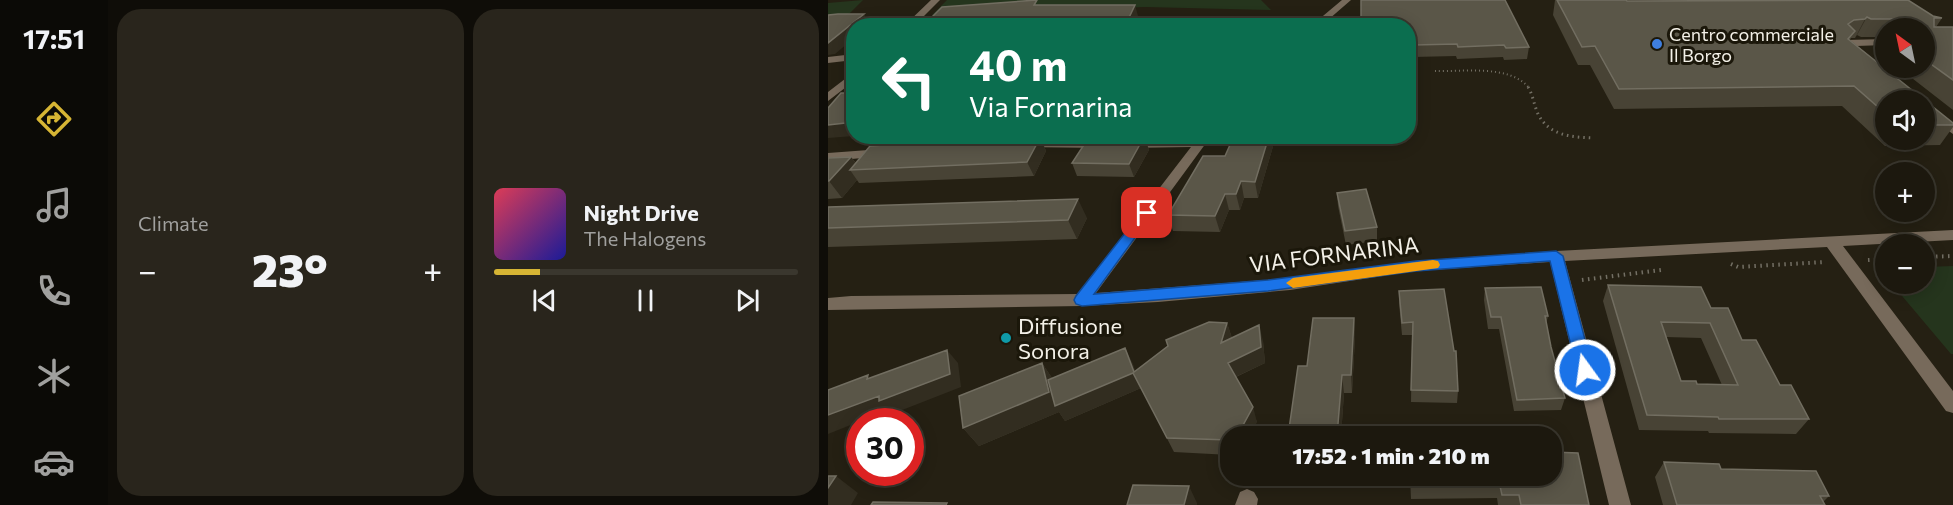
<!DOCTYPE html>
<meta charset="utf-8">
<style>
body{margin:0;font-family:Commissioner,sans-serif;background:#29251c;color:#f1f3f6;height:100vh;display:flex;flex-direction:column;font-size:22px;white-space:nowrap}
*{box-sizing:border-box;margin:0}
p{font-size:20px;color:#a0a09e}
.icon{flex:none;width:33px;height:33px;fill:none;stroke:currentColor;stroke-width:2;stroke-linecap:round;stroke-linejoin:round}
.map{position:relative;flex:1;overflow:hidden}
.panel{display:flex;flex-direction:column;gap:9px;padding:9px;background:#0f0d08;width:720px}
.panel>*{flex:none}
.guide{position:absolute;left:18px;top:18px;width:570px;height:126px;border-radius:24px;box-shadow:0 3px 15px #0003,0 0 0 2px #3a372e;background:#0b6e4f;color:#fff;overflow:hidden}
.needle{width:39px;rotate:327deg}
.tools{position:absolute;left:1047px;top:18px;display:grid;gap:12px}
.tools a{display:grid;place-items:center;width:60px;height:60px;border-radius:50%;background:#1c180e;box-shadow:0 3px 15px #0003,0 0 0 2px #3a372e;font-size:30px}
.speed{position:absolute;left:18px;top:408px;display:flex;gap:12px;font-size:30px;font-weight:700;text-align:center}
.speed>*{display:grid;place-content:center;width:78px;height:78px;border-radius:50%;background:#1c180e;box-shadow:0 3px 15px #0003,0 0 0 2px #3a372e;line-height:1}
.speed .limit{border:9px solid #d22;background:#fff;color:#111}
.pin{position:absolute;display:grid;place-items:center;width:51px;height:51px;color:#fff;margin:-26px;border-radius:12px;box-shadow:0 3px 9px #0006}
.me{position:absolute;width:66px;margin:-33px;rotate:346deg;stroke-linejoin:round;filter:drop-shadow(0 0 4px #0008)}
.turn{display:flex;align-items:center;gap:21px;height:126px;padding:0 24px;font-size:27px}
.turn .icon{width:78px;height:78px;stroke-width:2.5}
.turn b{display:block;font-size:42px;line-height:51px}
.big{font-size:45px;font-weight:800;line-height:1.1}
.panel .widget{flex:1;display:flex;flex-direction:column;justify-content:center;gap:9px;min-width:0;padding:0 21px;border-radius:24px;background:#29251c}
.song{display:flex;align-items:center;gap:18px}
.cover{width:72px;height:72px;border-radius:9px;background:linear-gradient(135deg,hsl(350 70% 55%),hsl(240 70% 35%))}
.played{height:6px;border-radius:3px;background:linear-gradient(90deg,#d6b534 15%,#3a372e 15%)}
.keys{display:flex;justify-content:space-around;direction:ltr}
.heat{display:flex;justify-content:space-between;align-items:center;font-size:33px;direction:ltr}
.panel .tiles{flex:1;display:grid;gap:9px;grid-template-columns:repeat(2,1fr)}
.trip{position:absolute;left:392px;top:426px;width:342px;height:60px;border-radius:24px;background:#1c180e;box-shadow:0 3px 15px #0003,0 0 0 2px #3a372e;font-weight:800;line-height:60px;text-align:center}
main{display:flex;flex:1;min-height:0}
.tab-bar{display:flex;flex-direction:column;width:108px;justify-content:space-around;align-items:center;background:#0b0a06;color:#a0a09e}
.tab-bar .icon{width:42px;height:42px}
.tab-bar .on{color:#d6b534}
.tab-bar b{font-size:27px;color:#f1f3f6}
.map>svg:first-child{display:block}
</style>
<main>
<nav class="tab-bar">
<b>17:51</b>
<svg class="icon on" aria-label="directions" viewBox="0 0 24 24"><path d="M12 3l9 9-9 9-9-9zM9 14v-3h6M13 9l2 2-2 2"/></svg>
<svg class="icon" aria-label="music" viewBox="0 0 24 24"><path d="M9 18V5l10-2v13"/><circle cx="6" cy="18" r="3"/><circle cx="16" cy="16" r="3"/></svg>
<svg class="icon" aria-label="phone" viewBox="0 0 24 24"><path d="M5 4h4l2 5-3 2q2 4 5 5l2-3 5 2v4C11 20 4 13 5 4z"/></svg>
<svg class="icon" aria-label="climate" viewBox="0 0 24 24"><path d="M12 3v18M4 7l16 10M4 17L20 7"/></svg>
<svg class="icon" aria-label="car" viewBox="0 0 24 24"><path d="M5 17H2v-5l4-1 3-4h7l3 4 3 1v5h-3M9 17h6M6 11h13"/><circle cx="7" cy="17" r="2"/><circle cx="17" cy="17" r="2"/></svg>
</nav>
<section class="panel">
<div class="tiles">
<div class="widget"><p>Climate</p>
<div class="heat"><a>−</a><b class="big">23°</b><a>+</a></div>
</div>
<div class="widget">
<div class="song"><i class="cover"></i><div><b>Night Drive</b><p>The Halogens</p></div></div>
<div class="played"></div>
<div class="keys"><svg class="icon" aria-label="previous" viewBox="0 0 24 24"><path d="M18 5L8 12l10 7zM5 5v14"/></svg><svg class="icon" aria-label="pause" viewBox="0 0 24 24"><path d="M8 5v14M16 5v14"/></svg><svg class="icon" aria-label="next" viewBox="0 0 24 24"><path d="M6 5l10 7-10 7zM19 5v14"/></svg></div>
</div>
</div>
</section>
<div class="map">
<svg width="1125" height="505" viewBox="0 0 1125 505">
<rect width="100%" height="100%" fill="#252013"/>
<path fill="#25351d" d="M35 0 10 25 0 26V3Z
M119 0H433L443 10 317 7 104 15Z
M1125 266V354H1123L1064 284H1096L1097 267Z"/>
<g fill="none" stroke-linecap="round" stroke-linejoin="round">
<path stroke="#736f64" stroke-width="2" stroke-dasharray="1 3" stroke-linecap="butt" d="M607 71C634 72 682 64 701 88"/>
<path stroke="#736f64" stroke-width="3" stroke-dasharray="1.5 4" stroke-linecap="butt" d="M700 87C705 95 706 105 710 114 721 136 744 137 765 138"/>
<path stroke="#736f64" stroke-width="4" stroke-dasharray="1.5 4.5" stroke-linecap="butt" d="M1096 257 1125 256
M1040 260 1058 259
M903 264 910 267 997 262
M754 280 833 270"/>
<path fill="#776a5b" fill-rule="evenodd" d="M103 0H112L86 26H76Z
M514 0H523L493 26H483Z
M1058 39V45L1028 46 1032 50 1027 53 1013 43 1018 40Z
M26 54V60L0 63V57Z
M26 72V81L0 101V92Z
M1096 104 1125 124V134L1096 113Z
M371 136H379L381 139 268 293 462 278 588 261 728 251 1125 230V240L1015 246 1125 391V413L1118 411 999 247 737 261 803 505H781L722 262 588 271 462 290 330 302 254 306 0 310V298L23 296 250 294 363 147 300 148 294 144 296 141 368 139Z
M195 140H276L282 144 276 148 191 147 189 144Z
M54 149 60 153 58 156 0 161V153Z
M419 489 426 492 430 499 429 505H407L412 492Z"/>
</g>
<path fill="#484335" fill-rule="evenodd" d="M727 0H798L799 1 1105 16 1114 18 1108 27H1125V110L1071 68H1096V28H1058V57L1046 48 1052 37H1033L1029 35 1027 38H1023L1022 40 1125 123V127L1112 145 1057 146 1014 106 786 109 762 65H750L725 15ZM1058 100H1096V140H1058Z
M580 26 701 47 699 59 676 60 675 57 629 59 628 56 585 57 584 55H580Z
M56 136H226L225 138H213L218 151 206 176 31 183 29 180 14 198 0 199V158L23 157 28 163 61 145Z
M273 136H328L317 137 321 150 306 177 249 176 244 163Z
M406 136H448L430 198H416L412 210H401L392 232 345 231 340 215 397 156Z
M509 193 549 227V241L518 245 510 206Z
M0 207 259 218 249 239 0 247Z
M780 285 883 308 914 340 981 419 968 434 881 433 880 431 811 430 775 301ZM838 337 873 338 894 385 869 384 853 381Z
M657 288 720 316 718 324 723 347 737 398 733 410 686 411 671 329H660L656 300Z
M571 291 630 391 629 403 583 402 584 335H574L571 303Z
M526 318 527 337 524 393H516L513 436H460L479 366Z
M399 323 404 338 435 341 437 363 408 377 429 422 402 436V455L346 452 313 388 237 421 231 412 151 446 135 428 214 363 224 378 297 348 307 371Z
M836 462 893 469 1001 496 995 502 997 505H835L827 477Z
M582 476H723L761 505H670L669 498 583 499Z"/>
<path fill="#322d20" d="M307 5 310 16 306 26H297Z
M36 14 42 25 41 26H26V38L7 54 0 55V43Z
M1039 17 1029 35 1027 38 1037 19Z
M26 122V136L0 138V125Z
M441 136H448L430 198 427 182Z
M316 137 321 150 306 177 301 164Z
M212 138 218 151 206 176 199 162Z
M23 157 32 169 22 170 29 180 14 198 1 181Z
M413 181 416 198 412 210 408 194Z
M397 194 401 210 392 232 387 216Z
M250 199 259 218 249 239 240 220Z
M526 318 527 337 524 393 523 375Z
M399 323 404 338 393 343Z
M431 325 435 341 437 363 405 378 400 363Z
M297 348 305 364 313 388 306 372Z
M119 350 130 363 133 387 64 414 60 410 0 434V415L51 396Z
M214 363 226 381 305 373 313 388 237 421 231 412 151 446 135 428Z
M514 375 516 393 513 436H509Z
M425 407 429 422 422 436H409Z
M8 476 30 493 23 505H0V488Z
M361 486 369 503V505H356Z"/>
<path fill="#5a5648" stroke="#726e61" stroke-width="1.5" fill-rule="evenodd" d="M209 0 206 5H307L297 26H95L114 7Z
M533 0H677L701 47 678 48 676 45 630 47 629 44 585 45V43H580V26H533Z
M729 0H798L799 1 1080 0 1105 16 1114 18H1106V27H1125V80L1096 59V28H1065H1070L1071 21 1068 19H1043L1039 17 1037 19 1026 20 1020 24 1027 31 1020 39 1125 123V125H1096V100H1058V114L1026 86 791 89 767 46 754 47Z
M10 14H36L0 43V15Z
M13 93H26V122L0 125V108Z
M406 136H441L427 182 413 181 408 194H397L387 216 340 215 375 156H397Z
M261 137H316L301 164 244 163Z
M151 138H212L199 162 22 170 42 146Z
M23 157 1 181H0V158Z
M538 189 549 227 517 231 509 193Z
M250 199 240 220 0 228V207Z
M780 285 873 287 883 308H900L914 340H928L952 385H963L981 419H891L890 417 819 415ZM833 322 882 323 910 385 869 384 868 381H853Z
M713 287 720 316H717L723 347 737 398 689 400 673 317H663L657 288Z
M616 289 626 351H628L630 391 583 390 585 322 574 323 571 291Z
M485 318H526L523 375H514L509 436H460L470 366H479Z
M381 322 399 323 393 343 431 325 433 347 400 363 425 407 409 436H402V440L339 438 305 373 227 406 220 380 297 348 306 372 340 346 338 340Z
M119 350 122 374 51 401V396L0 415V390L40 375 39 379Z
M214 363 221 392 135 428 131 396Z
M723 452 750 453 761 505H693L691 495H674L672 486 584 487 583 476H723Z
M836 462 891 464 893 469 988 471 1001 496H992L997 505H849Z
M0 476H8L0 488Z
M305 485 361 486 356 505H299Z
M45 502 119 503 118 505H43Z"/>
<path fill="#1a73e8" stroke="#114b97" stroke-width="1.5" d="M319 209 325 213 266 294 440 280 588 261 728 251 735 256 765 370 763 374 757 376 752 374 749 370 722 261 588 271 440 291 254 306 248 304 246 300 248 296 315 210Z"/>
<path fill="#f59e0b" d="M605 260 610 261 612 265 610 268 465 288 458 283 465 278Z"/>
<circle fill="#3f7fe0" stroke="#1b170a" stroke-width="2" cx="829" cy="44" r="6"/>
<circle fill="#0f9aa8" stroke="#1b170a" stroke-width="2" cx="178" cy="338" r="6"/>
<g text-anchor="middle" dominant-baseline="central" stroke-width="6" stroke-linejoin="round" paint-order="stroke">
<g font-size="18" fill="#f3f0e7" stroke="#1b170a" text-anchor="start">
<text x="841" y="34">Centro commerciale<tspan x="841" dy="21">Il Borgo</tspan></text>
</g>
<g font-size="22" fill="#f3f0e7" stroke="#1b170a">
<text transform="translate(506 254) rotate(-7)">VIA FORNARINA</text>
</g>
<g font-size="22" fill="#f3f0e7" stroke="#1b170a" text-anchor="start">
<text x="190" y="325">Diffusione<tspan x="190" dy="25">Sonora</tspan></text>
</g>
</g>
</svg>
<div class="tools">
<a><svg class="needle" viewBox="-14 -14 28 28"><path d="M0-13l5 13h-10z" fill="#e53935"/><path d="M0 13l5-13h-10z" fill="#a0a09e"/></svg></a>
<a><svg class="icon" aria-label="sound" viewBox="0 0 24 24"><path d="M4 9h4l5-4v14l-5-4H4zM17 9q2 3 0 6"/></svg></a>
<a>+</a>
<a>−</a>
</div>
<div class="speed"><div class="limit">30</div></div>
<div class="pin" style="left:319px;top:213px;background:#d93025"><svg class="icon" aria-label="arrive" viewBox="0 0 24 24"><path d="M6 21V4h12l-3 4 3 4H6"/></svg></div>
<svg class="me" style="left:757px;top:370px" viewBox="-20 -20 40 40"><circle r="17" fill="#1a73e8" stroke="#fff" stroke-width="3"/><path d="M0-11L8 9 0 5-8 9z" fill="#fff"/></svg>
<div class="trip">17:52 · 1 min · 210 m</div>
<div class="guide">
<div class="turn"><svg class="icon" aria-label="left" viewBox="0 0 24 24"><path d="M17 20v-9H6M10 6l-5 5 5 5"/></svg><div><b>40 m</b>Via Fornarina</div></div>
</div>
</div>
</main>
